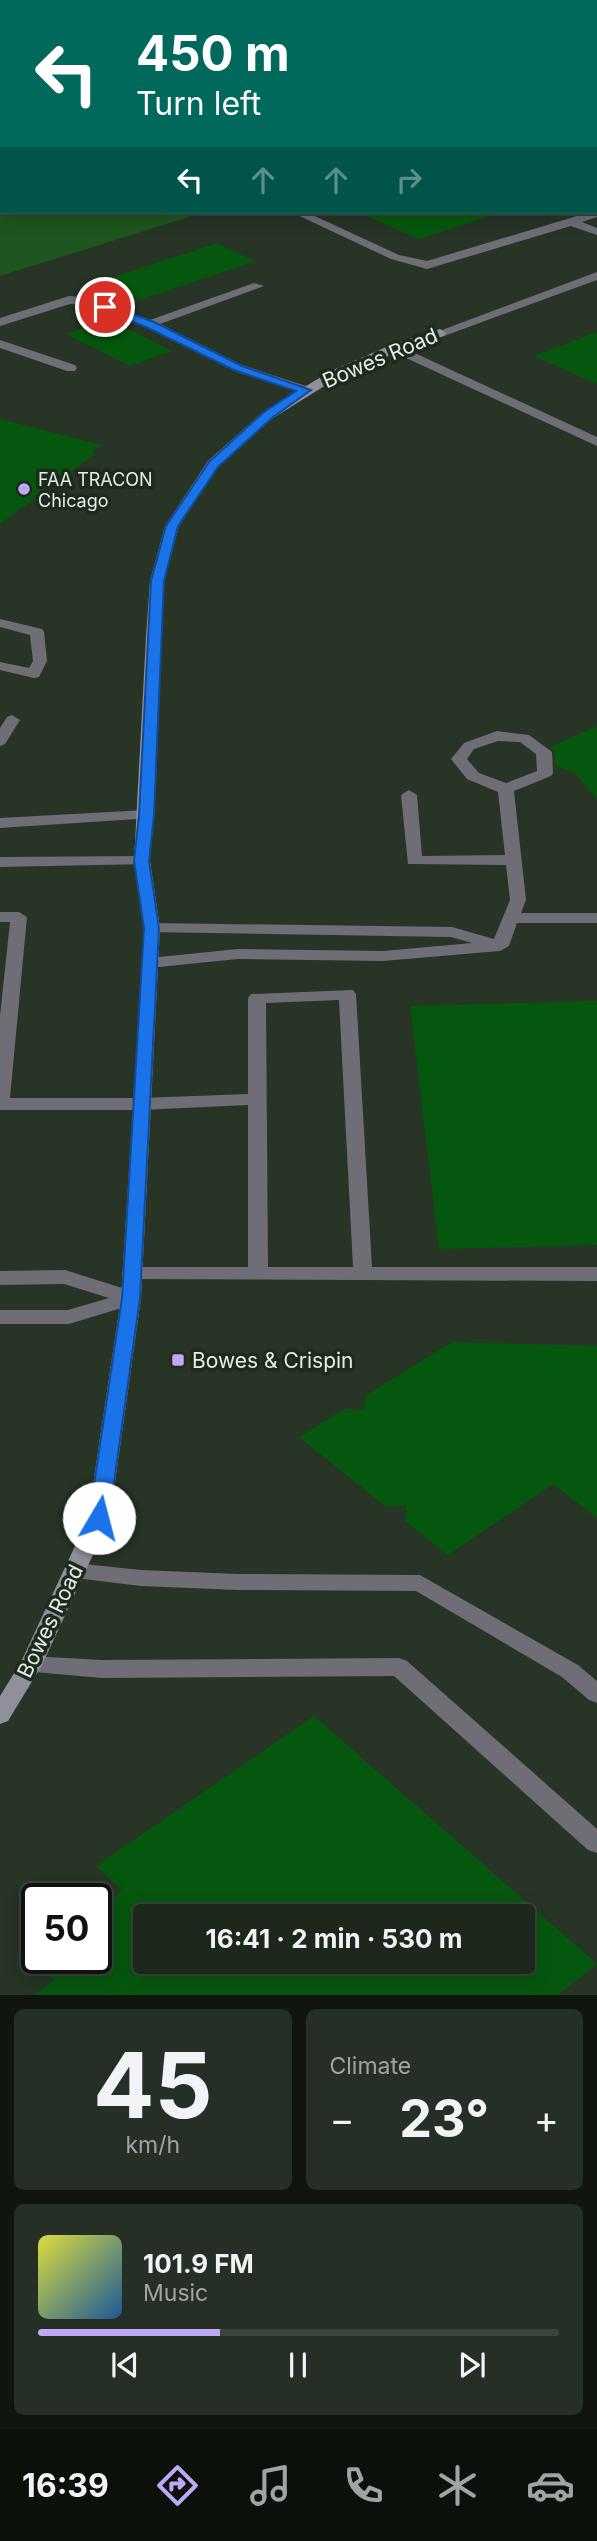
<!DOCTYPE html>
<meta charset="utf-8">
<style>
body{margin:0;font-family:Inter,sans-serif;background:#252f25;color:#f1f3f6;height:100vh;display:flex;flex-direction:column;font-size:26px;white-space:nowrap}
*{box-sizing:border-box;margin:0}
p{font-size:23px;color:#a0a5a3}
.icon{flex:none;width:38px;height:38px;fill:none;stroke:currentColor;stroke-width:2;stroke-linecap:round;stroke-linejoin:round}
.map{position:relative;height:1995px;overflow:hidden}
.side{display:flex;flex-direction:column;gap:14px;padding:14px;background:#10150f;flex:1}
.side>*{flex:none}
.hud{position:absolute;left:0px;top:0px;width:598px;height:214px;box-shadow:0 4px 18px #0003,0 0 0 2px #3b443b;background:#00695c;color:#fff;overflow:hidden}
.speed{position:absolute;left:21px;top:1883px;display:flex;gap:14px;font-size:35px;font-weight:700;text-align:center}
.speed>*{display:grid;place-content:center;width:91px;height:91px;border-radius:50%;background:#1d271c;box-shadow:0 4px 18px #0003,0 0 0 2px #3b443b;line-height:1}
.speed .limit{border:4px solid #111;border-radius:10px;background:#fff;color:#111}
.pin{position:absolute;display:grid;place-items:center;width:60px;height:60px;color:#fff;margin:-30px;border:4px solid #fff;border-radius:50%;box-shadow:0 2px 7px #0007}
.me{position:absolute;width:77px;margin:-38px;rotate:8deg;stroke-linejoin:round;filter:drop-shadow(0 0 5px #0008)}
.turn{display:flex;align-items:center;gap:24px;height:147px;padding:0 21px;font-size:32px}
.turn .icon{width:91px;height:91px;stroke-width:2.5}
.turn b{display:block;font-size:49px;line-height:60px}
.lanes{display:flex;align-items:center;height:66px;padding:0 21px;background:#0003;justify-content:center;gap:35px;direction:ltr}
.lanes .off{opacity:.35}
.big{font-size:52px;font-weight:700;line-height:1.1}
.side .tile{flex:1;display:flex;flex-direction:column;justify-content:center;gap:10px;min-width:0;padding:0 24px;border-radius:10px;background:#252f25}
.side .dial{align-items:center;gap:0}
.dial b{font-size:91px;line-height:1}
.song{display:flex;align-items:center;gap:21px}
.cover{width:84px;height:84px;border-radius:10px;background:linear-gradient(135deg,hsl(60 70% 55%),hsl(210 70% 35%))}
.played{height:7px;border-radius:4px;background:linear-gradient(90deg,#bda9f5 35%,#3b443b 35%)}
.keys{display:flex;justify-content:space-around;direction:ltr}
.heat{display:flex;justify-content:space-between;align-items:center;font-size:38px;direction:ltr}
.side .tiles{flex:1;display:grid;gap:14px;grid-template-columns:1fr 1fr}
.tile:last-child{grid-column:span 2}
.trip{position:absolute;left:133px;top:1904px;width:402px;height:70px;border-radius:7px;background:#1d271c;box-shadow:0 4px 18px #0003,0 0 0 2px #3b443b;font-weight:700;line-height:70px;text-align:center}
.menu{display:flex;height:112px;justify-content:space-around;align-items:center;background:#0c100b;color:#a0a5a3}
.menu .icon{width:49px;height:49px}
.menu .active{color:#bda9f5}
.menu b{font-size:32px;color:#f1f3f6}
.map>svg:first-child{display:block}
</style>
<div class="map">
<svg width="597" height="1995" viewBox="0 0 597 1995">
<rect width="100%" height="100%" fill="#273426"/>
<path fill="#1e561f" d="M0 0H451L2 2V212H182L189 217 0 276Z"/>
<path fill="#06570e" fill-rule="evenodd" d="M357 212H486L487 217 419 239Z
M217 243 255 261 140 300 102 281Z
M108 319 172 351 130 366 66 334Z
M597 332V384L534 356Z
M0 419 102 445 90 453 95 454 0 524Z
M597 726V799L575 773 555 765V752L550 747Z
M597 1001V1245L439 1249 410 1006Z
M452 1342 597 1346V1518L553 1484 448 1555 405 1521 406 1506H385L299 1437 344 1409 364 1410 365 1396Z
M314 1716 597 1964 558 1995H34L54 1980 33 1958H96V1909L122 1891 96 1866ZM145 1916H523V1962H145Z"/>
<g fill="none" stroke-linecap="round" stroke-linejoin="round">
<path fill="#6f6d76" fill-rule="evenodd" d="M418 0H432L416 2Z
M0 108H2L0 115Z
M597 210V217L582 222 597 228V235L571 226 427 269 391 259 291 212H306L399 255 427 261Z
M254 283 264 286 160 324 242 365 309 387V393H301L234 371 146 327 87 305 70 304 0 326V318L69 296 93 298 150 320Z
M0 340 75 365 77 368 75 371H67L0 348Z
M395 344 597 437V446L391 351V345Z
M0 619 42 629 44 632 47 661 39 677 34 678 0 670V662L29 668 33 661 30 635 0 627Z
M12 715 20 720 5 744 0 746V728L7 717Z
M497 731 529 735 552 752 553 773 551 776 514 791 526 900 521 913H597V923H517L509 946 500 951 383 961 238 959 149 968 140 963 149 958 238 949 383 951 472 943 451 937 146 932 144 928 152 923 452 927 494 939 510 900 506 865 408 864 401 795 409 790 417 795 422 856 505 855 498 792 467 779 451 759 464 743ZM498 741 520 742 536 754 537 771 506 783 479 773 467 759 474 749Z
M146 810 154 815 152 818 0 828V818Z
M142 856 150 861 148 864 0 867V857Z
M0 912H19L27 917 10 1098H141L248 1094V998L251 994 353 990 356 994 372 1267H597V1281L125 1279 122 1274 125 1269 132 1267H248V1105L141 1110H0V1016L10 922H0ZM339 1000 353 1267H268L266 1003Z
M65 1270 138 1293 141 1298 138 1303 69 1324H0V1310H68L109 1298 64 1284 0 1285V1271Z
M75 1563 141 1570 237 1574 420 1575 578 1665 597 1681V1703L589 1700 562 1677 416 1591 237 1590 141 1586 67 1577 64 1571 67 1565Z
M31 1656 102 1660 399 1658 407 1661 597 1829V1853L588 1850 394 1676 102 1678 23 1671 20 1665 23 1659Z"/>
<path fill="#6f6d76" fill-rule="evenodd" d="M597 272V280L444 336 434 333Z"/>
<path fill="#928f9d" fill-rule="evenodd" d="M440 329 446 333 444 336 399 351 339 377 273 418 218 467 179 526 164 581 160 637 150 861 160 928 141 1298 110 1518 42 1665 8 1721 0 1724V1696L21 1662 88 1518 121 1298 144 928 134 861 146 637 150 581 165 526 208 461 263 412 331 371 391 345Z"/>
</g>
<path fill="#1a73e8" stroke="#114b97" stroke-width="2" d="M105 304 154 322 242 366 311 390 273 417 218 467 178 526 164 581 154 815 149 861 159 928 140 1298 109 1518 106 1523H92L89 1518 122 1298 144 928 134 861 139 815 151 581 166 526 209 462 264 412 296 391 234 370 146 327 101 309 100 307Z"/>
<g fill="#bda9f5" stroke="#1d2a1d" stroke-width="2.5">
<circle cx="24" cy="489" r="7"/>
<rect x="171" y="1353" width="14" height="14" rx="3.5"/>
</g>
<g text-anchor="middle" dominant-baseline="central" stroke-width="7" stroke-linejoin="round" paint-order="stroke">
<g font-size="18" fill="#e4ede4" stroke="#1d2a1d" text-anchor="start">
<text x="38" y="479">FAA TRACON<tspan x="38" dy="21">Chicago</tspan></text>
</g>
<g font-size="21" fill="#e4ede4" stroke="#1d2a1d">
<text transform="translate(380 358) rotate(-23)">Bowes Road</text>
<text transform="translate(50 1621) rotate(-64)">Bowes Road</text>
</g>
<g font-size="21" fill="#e4ede4" stroke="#1d2a1d" text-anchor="start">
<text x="192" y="1360">Bowes &amp; Crispin</text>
</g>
</g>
</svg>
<div class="speed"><div class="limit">50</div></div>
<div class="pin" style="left:105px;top:307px;background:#d93025"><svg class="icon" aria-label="arrive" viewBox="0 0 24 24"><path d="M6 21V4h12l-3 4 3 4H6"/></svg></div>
<svg class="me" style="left:99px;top:1518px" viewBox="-20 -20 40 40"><circle r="19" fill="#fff"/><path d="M0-13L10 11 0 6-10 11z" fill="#1a73e8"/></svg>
<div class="trip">16:41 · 2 min · 530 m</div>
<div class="hud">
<div class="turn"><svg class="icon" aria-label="left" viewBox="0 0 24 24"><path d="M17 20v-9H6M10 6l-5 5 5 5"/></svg><div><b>450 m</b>Turn left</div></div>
<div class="lanes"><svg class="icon" aria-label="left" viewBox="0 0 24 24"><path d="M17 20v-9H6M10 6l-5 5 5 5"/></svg><svg class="icon off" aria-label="ahead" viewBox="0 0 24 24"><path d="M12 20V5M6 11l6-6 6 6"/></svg><svg class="icon off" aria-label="ahead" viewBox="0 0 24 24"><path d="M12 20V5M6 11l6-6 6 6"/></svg><svg class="icon off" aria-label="right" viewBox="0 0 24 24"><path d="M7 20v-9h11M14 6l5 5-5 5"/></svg></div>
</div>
</div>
<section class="side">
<div class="tiles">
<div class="tile dial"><b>45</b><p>km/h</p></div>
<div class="tile"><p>Climate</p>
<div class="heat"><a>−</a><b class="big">23°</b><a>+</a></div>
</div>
<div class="tile">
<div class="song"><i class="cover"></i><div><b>101.9 FM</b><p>Music</p></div></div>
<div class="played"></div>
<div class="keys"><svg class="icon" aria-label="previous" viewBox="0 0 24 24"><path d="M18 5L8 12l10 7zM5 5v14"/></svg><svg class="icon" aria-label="pause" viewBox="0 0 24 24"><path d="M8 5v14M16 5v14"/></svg><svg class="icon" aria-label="next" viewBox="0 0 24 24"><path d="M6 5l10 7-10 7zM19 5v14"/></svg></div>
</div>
</div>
</section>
<nav class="menu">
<b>16:39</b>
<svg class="icon active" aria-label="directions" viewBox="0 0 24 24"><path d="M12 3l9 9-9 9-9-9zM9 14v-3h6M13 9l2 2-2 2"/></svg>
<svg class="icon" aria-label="music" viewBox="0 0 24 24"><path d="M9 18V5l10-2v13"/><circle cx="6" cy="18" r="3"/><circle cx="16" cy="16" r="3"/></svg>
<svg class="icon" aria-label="phone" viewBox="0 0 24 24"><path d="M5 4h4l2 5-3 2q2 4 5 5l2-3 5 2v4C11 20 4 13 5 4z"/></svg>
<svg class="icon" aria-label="climate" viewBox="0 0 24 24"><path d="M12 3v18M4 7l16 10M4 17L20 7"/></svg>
<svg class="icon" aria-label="car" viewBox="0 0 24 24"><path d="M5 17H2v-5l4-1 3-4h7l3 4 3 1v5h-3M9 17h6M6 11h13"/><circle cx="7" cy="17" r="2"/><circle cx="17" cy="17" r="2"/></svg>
</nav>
